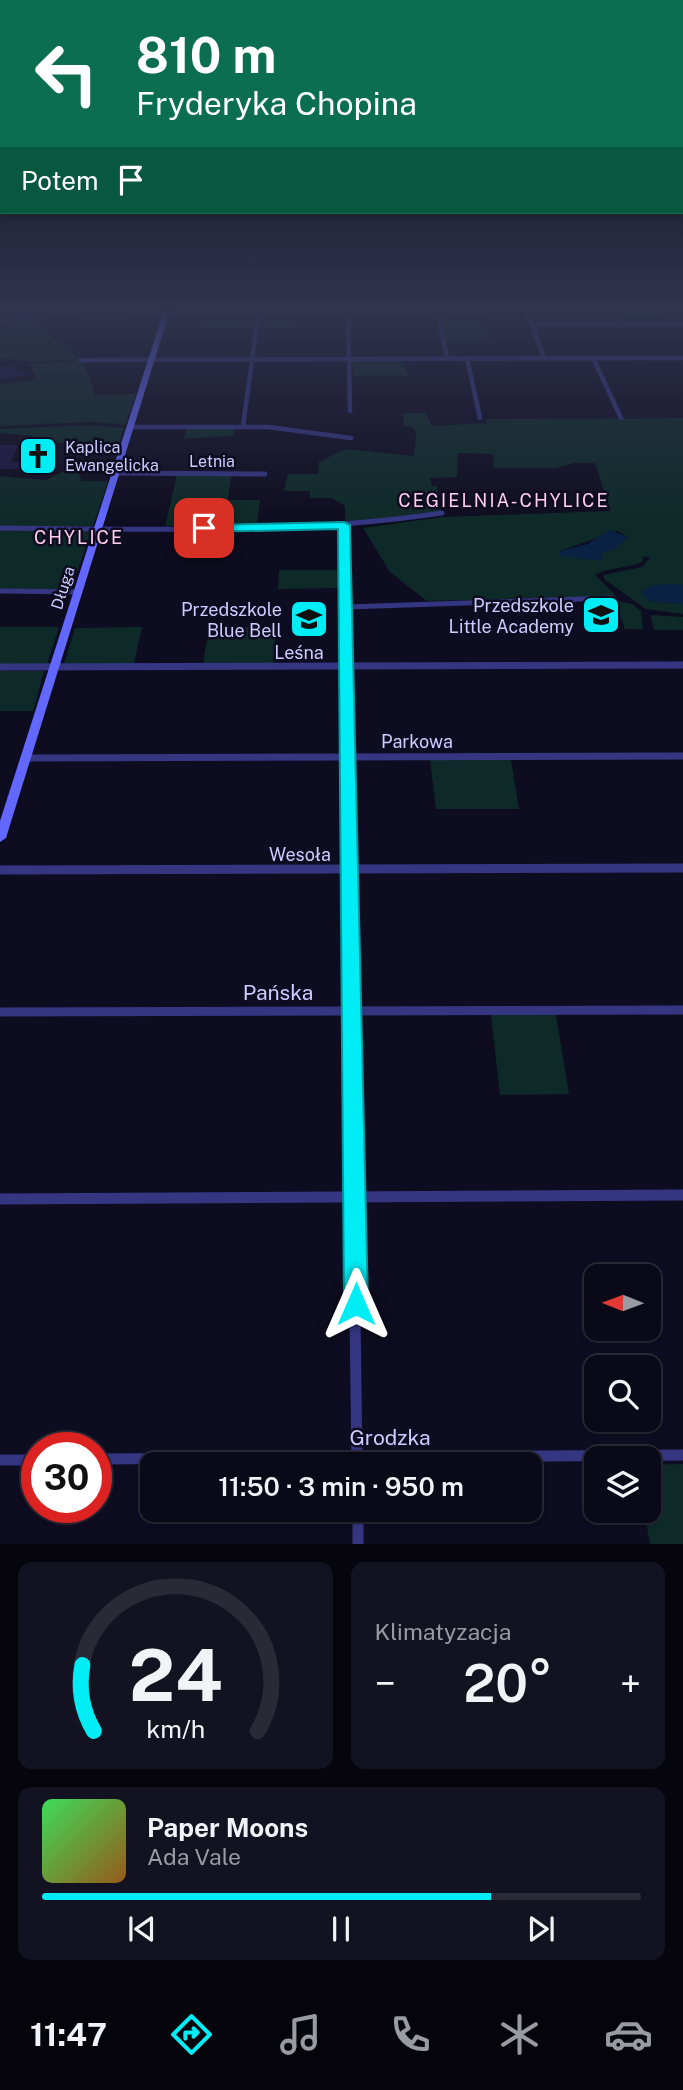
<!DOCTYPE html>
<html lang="pl">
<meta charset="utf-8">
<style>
body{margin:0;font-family:"Public Sans",sans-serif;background:#131221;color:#f1f3f6;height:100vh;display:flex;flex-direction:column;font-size:26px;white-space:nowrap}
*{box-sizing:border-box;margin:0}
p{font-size:23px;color:#999aa2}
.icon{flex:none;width:38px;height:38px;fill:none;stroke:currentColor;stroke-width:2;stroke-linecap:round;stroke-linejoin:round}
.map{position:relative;height:1544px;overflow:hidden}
.drawer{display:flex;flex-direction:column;gap:18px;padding:18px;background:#06050d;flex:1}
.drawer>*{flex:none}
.banner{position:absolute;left:0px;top:0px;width:684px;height:214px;box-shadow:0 2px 5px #0004,0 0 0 2px #2a2a37;background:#0b6e4f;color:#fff;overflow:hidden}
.needle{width:46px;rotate:271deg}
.tools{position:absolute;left:584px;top:1264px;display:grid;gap:14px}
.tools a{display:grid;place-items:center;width:77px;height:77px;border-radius:14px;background:#0a0918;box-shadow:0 2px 5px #0004,0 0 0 2px #2a2a37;font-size:35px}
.speed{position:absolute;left:21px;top:1432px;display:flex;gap:14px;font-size:35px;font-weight:700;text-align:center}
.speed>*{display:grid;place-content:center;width:91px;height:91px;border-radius:50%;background:#0a0918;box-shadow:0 2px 5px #0004,0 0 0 2px #2a2a37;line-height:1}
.speed .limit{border:10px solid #d22;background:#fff;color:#111}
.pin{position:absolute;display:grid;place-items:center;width:60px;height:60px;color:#fff;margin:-30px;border-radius:14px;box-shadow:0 4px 10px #0006}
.me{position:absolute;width:77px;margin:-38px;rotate:0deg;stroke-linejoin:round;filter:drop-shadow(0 0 5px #0008)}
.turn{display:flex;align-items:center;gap:24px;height:147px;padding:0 21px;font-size:32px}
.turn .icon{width:91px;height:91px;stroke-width:2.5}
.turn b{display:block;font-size:49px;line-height:60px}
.then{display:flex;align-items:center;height:66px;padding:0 21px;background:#0003;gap:14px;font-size:26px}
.big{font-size:52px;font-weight:600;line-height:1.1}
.drawer .card{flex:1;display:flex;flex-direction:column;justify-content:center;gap:10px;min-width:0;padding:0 24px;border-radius:14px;background:#131221}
.drawer .dial{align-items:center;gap:0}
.dial svg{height:182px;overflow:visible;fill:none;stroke:#2a2a37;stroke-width:7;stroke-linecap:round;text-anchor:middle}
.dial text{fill:#f1f3f6;stroke:none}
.song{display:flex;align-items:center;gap:21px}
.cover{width:84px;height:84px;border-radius:10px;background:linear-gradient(135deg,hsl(130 70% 55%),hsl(30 70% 35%))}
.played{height:7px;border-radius:4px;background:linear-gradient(90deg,#00edf6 75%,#2a2a37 75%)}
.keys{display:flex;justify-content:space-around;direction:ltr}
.heat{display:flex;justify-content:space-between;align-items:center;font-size:38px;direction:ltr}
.drawer .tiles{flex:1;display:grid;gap:18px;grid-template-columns:1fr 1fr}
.card:last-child{grid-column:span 2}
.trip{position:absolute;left:140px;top:1452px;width:402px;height:70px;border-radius:14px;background:#0a0918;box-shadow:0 2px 5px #0004,0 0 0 2px #2a2a37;font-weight:600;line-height:70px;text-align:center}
.dock{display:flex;height:112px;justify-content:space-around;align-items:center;background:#04040a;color:#999aa2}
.dock .icon{width:49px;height:49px}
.dock .selected{color:#00edf6}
.dock b{font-size:32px;color:#f1f3f6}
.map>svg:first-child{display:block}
</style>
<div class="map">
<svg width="683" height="1544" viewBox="0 0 683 1544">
<rect width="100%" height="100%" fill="#0e0c20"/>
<path fill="#0e2a28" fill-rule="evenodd" d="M0 307H57L60 312 0 320Z
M618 310H660L668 324H626Z
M440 312H482L490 341H446Z
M197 313H255L253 327H193Z
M261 313H303L302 327H259Z
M27 318 72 353 79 359 32 362 0 358V323Z
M81 360 92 383 94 395 136 394 125 425 92 422 0 426V385L33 380 36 376 29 364Z
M352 360H401L409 376H353Z
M403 413H426L432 426 487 423 486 419 683 418V585L644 589 649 601 683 604V614L646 609 605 580 603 575 642 567 650 558 644 556 642 562C626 569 608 567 595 575L616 596 427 601 390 572 363 528 442 517 611 511 595 463H573L557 468H494L493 454 458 453 457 477 430 478 432 486H437L441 511 345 523V506L332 498H310V491H284L288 474H318L319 462 345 449 414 456 416 433 411 426H404ZM617 531 628 537C611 558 585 552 560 551Z
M92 425 124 428 119 443H38L32 436 0 433V429Z
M186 428H236L233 436 184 439Z
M77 471 82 481H108L93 526H0V476L45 480 62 472Z
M177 475H231L228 500H260L257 526H165Z
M0 530H85L91 533 71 589H0Z
M279 570H341L342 588 278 589Z
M614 600 632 604 641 611 643 629H625Z
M650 615 683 617V630H654Z
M0 627H59L47 664H0Z
M142 627 134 664H64L75 628Z
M209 627H276L273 664H203Z
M0 671H44L33 711H0Z
M430 760H511L519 809H436Z
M491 1015H556L569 1094 500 1095Z
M683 1464V1544H650L644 1510H649V1465Z"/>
<path fill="#092142" d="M609 530 628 537 617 548 601 553 602 561 559 556 560 551 588 544Z
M672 584 683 585V604L649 601 640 592 654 585Z"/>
<path fill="#1d1742" d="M19 363 11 370 33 375 0 379V367Z
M0 445H18L11 462H23L19 469H0Z"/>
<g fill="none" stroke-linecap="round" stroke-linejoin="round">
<path stroke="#343682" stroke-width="4.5" d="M125 307 129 312 527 311
M437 307 447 358
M614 307 623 325
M348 308 350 411
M526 309 544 358
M0 321 109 307
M532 325H683
M467 358 480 418
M593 358 621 418
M80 360 683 358
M243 426 259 309
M131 427H268L351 438"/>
<path stroke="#343682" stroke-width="5" d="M116 473 265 474
M344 525 346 634
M0 528C148 529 295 535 442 513
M0 591 78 592
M347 607 611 598"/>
<path stroke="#343682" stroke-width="7" d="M345 632 349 867
M0 667 683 665
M26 758 683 756"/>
<path stroke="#343682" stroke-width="9" d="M349 866 353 1165
M0 870 683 868
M0 1012 683 1010"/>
<path stroke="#343682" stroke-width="11" d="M353 1163 357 1465
M0 1199 683 1195
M96 1459 683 1455
M0 1460H37
M358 1510V1544"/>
<path fill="#6268ff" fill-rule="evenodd" d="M165 307H171L6 838 0 842V821Z"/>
</g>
<linearGradient id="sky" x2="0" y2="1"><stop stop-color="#080712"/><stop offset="0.59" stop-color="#30344e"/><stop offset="1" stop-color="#30344e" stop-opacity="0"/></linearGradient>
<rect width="683" height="523" fill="url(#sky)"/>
<path fill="#00edf6" stroke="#009aa0" stroke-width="2" d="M344 522 350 525 368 1304 365 1313 356 1316 347 1313 344 1304 338 529 204 532 198 528 204 525Z"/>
<defs>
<symbol id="church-square" viewBox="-11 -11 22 22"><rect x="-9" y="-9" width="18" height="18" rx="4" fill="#00edf6" stroke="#0e0c20"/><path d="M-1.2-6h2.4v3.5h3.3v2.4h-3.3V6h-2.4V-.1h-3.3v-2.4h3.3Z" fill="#111"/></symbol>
<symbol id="school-square" viewBox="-11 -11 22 22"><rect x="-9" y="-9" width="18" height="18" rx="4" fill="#00edf6" stroke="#0e0c20"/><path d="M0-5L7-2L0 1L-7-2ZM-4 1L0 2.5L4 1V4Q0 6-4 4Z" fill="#111"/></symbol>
</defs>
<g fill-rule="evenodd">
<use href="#church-square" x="16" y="434" width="44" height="44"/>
<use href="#school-square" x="579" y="593" width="44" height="44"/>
<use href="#school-square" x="287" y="597" width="44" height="44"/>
</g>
<g text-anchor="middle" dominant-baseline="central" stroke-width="5" stroke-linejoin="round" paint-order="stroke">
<g font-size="16" fill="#cecbff" stroke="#0e0c20" text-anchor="start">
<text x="65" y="447">Kaplica<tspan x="65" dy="18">Ewangelicka</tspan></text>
</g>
<g font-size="16" fill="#cecbff" stroke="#0e0c20">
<text x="212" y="461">Letnia</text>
<text transform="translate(63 588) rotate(-72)">Długa</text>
</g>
<g font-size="18" letter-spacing="2" fill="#ffcdf0" stroke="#0e0c20">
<text x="504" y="500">CEGIELNIA-CHYLICE</text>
<text x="79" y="537">CHYLICE</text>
</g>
<g font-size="18" fill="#cecbff" stroke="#0e0c20" text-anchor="end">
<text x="574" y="605">Przedszkole<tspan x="574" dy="21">Little Academy</tspan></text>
<text x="282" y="609">Przedszkole<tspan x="282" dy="21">Blue Bell</tspan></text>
</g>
<g font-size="18" fill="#cecbff" stroke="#0e0c20">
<text x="299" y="652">Leśna</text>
<text x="417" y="741">Parkowa</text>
<text x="300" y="854">Wesoła</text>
</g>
<g font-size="21" fill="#cecbff" stroke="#0e0c20">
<text x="278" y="992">Pańska</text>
<text x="390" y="1437">Grodzka</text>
</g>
</g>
</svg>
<div class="tools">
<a><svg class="needle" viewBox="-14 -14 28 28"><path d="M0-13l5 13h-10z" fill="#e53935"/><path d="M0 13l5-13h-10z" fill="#999aa2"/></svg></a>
<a><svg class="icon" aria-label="search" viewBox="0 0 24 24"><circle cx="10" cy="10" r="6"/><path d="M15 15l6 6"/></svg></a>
<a><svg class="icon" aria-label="layers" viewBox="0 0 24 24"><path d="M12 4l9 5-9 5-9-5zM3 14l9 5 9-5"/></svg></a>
</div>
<div class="speed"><div class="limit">30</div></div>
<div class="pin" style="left:204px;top:528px;background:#d93025"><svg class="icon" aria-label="arrive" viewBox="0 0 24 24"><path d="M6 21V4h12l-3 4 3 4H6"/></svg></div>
<svg class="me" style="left:356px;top:1304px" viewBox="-20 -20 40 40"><path d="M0-17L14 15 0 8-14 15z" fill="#00edf6" stroke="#fff" stroke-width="4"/></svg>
<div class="trip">11:50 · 3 min · 950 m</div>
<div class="banner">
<div class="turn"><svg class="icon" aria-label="left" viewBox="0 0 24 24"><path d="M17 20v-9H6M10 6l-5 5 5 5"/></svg><div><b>810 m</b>Fryderyka Chopina</div></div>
<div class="then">Potem<svg class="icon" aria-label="arrive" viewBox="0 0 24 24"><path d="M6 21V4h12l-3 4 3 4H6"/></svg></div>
</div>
</div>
<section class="drawer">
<div class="tiles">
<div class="card dial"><svg viewBox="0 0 100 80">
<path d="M14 69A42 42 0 1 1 86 69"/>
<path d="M14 69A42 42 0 0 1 9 40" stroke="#00edf6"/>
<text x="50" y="56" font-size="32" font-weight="700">24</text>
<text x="50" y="72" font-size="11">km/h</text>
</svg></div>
<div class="card"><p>Klimatyzacja</p>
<div class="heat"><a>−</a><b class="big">20°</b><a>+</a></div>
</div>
<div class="card">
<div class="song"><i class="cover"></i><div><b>Paper Moons</b><p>Ada Vale</p></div></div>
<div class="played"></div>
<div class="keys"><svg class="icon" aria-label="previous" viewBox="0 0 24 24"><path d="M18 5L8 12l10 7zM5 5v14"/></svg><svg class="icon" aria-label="pause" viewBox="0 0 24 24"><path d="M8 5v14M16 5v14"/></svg><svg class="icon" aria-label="next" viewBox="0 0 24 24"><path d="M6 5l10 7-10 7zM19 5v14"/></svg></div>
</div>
</div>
</section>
<nav class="dock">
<b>11:47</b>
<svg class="icon selected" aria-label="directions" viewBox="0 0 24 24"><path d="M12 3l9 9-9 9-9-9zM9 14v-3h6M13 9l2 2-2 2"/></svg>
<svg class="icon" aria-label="music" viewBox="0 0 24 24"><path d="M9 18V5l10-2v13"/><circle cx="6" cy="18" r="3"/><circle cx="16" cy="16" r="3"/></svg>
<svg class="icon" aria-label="phone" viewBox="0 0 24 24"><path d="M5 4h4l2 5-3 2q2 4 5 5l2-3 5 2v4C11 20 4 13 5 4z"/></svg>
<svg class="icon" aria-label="climate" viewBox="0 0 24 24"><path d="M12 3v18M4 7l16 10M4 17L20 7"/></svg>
<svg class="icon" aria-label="car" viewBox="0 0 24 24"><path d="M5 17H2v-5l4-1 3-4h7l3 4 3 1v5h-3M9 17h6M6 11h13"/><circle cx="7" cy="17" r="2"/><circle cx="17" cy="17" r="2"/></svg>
</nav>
